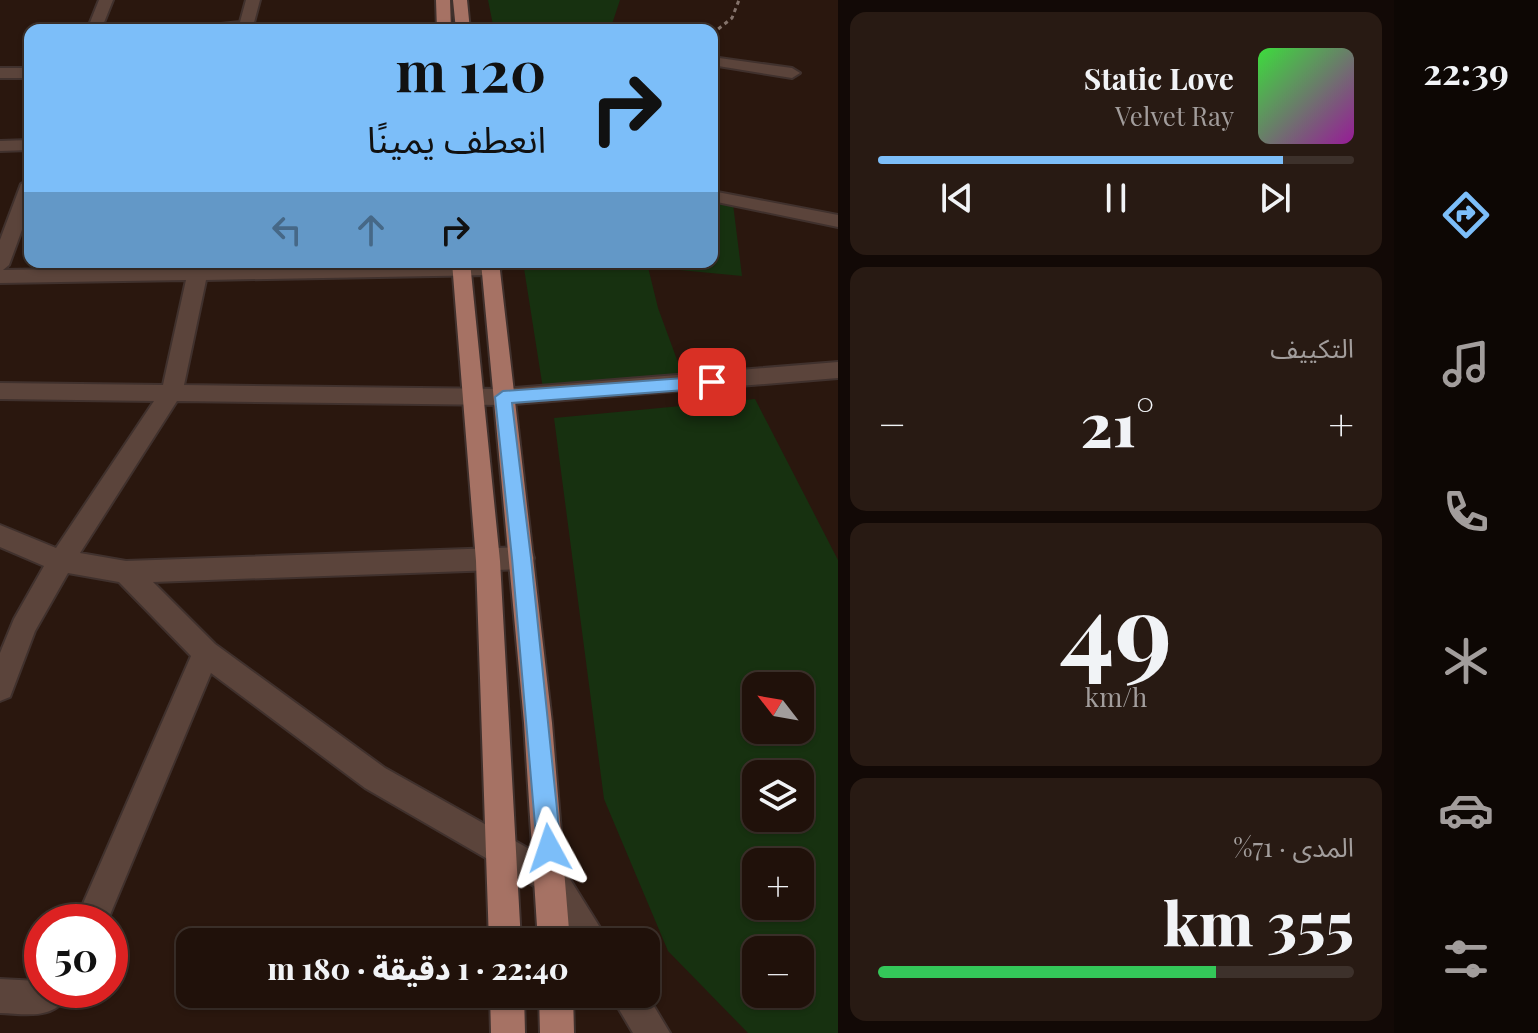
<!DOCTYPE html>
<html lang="ar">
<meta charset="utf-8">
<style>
body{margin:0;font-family:"Playfair Display","Noto Sans Arabic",serif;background:#281a13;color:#f1f3f6;direction:rtl;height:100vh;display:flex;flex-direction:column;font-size:30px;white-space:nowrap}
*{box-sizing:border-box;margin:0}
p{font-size:26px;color:#a29d9c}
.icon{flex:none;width:44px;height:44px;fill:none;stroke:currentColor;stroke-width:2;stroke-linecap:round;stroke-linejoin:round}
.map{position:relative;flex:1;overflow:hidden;direction:ltr}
.sheet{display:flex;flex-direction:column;gap:12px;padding:12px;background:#120906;width:556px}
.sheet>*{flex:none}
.banner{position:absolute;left:24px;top:24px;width:694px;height:244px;border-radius:16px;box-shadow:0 2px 6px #0004,0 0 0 2px #3d312b;direction:rtl;background:#7cbef9;color:#111;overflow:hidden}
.needle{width:52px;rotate:301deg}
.fabs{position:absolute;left:742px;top:672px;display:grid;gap:16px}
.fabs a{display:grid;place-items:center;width:72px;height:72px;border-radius:16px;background:#20110a;box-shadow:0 2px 6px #0004,0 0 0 2px #3d312b;font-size:40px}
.speed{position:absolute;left:24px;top:904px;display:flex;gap:16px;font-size:40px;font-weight:700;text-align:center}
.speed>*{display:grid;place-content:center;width:104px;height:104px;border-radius:50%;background:#20110a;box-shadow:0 2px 6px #0004,0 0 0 2px #3d312b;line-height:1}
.speed .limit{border:12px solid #d22;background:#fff;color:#111}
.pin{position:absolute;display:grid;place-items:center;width:68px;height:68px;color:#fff;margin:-34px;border-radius:16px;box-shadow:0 4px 12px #0006}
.me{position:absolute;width:88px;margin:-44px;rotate:355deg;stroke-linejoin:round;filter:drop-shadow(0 0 6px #0008)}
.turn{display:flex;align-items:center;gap:28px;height:168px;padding:0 40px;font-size:36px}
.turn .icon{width:104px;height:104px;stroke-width:2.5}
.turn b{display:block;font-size:56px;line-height:68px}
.lanes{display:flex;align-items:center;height:76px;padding:0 40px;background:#0003;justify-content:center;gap:40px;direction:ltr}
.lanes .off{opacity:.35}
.big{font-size:60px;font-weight:800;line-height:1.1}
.sheet .card{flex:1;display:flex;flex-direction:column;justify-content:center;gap:12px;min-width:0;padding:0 28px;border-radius:16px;background:#281a13}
.sheet .dial{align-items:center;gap:0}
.dial b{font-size:104px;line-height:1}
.song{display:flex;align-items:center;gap:24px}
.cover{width:96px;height:96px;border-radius:12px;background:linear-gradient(135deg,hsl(120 70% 55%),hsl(300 70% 35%))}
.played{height:8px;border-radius:4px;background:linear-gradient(90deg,#7cbef9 85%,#3d312b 85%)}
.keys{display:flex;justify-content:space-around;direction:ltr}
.heat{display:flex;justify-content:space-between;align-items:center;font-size:44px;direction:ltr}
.charge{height:12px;border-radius:6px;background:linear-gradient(90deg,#34c759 71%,#3d312b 0)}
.trip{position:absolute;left:176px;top:928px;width:484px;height:80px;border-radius:16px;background:#20110a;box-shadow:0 2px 6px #0004,0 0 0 2px #3d312b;font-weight:800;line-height:80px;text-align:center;direction:rtl}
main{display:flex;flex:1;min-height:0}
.tabs{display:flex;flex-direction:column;width:144px;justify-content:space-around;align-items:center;background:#0d0704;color:#a29d9c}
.tabs .icon{width:56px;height:56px}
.tabs .selected{color:#7cbef9}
.tabs b{font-size:36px;color:#f1f3f6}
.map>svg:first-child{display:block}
</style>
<main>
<nav class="tabs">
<b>22:39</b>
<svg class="icon selected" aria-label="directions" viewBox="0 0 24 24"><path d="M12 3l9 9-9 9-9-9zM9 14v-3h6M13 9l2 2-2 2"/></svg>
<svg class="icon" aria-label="music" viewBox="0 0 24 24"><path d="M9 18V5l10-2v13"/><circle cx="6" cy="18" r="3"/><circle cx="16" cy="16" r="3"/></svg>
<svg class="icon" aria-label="phone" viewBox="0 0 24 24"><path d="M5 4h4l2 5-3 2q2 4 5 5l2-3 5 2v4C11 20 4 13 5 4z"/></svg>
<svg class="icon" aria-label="climate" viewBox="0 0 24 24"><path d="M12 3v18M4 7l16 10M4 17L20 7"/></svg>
<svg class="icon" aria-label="car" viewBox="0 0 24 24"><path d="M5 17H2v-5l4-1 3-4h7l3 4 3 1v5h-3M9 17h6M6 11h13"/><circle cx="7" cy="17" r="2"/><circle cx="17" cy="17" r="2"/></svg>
<svg class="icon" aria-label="filters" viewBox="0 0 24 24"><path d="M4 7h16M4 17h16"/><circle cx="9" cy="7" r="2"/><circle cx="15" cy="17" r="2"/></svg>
</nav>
<section class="sheet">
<div class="card">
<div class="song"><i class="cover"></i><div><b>Static Love</b><p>Velvet Ray</p></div></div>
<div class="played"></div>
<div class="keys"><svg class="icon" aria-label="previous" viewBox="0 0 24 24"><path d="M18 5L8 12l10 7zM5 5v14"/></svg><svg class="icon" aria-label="pause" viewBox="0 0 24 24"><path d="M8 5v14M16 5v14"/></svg><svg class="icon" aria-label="next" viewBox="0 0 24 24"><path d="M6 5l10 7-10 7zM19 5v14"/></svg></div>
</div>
<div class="card"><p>التكييف</p>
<div class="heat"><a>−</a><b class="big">21°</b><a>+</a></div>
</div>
<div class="card dial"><b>49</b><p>km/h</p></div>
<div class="card"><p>المدى · 71%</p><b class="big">355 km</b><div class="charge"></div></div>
</section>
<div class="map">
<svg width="838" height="1033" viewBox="0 0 838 1033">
<rect width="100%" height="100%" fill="#2a170e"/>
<path fill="#173110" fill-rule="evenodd" d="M488 0H620L610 30H494Z
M712 201 733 204 742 276 648 267 658 308 683 376 543 389 523 262H712Z
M755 399 838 560V1033H748L668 951 604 799 554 418ZM756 686H800V730H756ZM756 774H800V818H756ZM756 862H800V906H756ZM756 950H800V994H756Z"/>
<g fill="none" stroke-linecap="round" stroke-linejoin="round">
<defs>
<path id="minor" d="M99 0H113L101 30H87Z
M246 0H260L252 30H195L202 26 240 22Z
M712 57 792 68 800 73 792 78 712 65Z
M0 68H30V78H0Z
M30 140V150L0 151V141Z
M30 179V208L9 265 3 270 189 267 191 262H209L208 267 491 263 501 269 491 275 206 280 184 385 503 389 838 362V378L503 405 177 401 80 553 126 561 522 547 531 550 534 558 531 566 522 569 153 582 215 644 385 768 563 868 609 942H574L541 890 365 788 211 673 107 922H75L191 656 119 582 68 573 35 631 10 697 0 701V653L14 619 44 566 0 547V525L56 548 154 401 0 399V383L163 385 186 280 0 283V240L21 184Z
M712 191 838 215V227L712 201Z
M42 978V990H70C57 1021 28 1014 0 1013V979L38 981Z
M646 993 670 1033H633L610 994Z"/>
<path id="major" d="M436 0H450L451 30H437Z
M453 0H467L470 30H456Z
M452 262H470L500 561 521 942H489L476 561Z
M481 262H499L552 723 570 942H538L524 723Z
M490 994H524L525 1033H491Z
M539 994H573L574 1033H540Z"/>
</defs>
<use href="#minor" stroke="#40312d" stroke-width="4"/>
<use href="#major" stroke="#40312d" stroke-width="4"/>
<path stroke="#84736b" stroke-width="3" stroke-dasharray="4 4" stroke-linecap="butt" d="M712 34 732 18 739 0"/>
<use href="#minor" fill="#5b443b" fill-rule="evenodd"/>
<use href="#major" fill="#a67264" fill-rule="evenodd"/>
</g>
<path fill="#7cbef9" stroke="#517ca2" stroke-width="2" d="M712 376 720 382 712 388 512 403 531 558 561 848 557 856 549 860 541 856 537 848 512 558 495 397 503 391Z"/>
</svg>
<div class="fabs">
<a><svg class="needle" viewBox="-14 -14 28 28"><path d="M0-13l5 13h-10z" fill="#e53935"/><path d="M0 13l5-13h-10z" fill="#a29d9c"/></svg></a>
<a><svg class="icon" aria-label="layers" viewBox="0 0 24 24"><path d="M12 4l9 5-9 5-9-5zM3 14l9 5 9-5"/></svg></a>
<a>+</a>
<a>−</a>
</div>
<div class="speed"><div class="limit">50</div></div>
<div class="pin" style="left:712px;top:382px;background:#d93025"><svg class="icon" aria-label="arrive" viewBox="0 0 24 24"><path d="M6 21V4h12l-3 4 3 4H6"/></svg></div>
<svg class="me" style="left:549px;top:848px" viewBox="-20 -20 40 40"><path d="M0-17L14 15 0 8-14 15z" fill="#7cbef9" stroke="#fff" stroke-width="4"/></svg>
<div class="trip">22:40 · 1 دقيقة · 180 m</div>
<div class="banner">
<div class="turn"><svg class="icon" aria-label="right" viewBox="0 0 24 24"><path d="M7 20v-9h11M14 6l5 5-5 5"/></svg><div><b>120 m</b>انعطف يمينًا</div></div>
<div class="lanes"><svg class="icon off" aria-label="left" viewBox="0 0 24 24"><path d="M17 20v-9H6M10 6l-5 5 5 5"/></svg><svg class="icon off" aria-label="ahead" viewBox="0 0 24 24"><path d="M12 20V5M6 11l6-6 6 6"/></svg><svg class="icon" aria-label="right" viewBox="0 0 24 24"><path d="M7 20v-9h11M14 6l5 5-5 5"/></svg></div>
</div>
</div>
</main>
